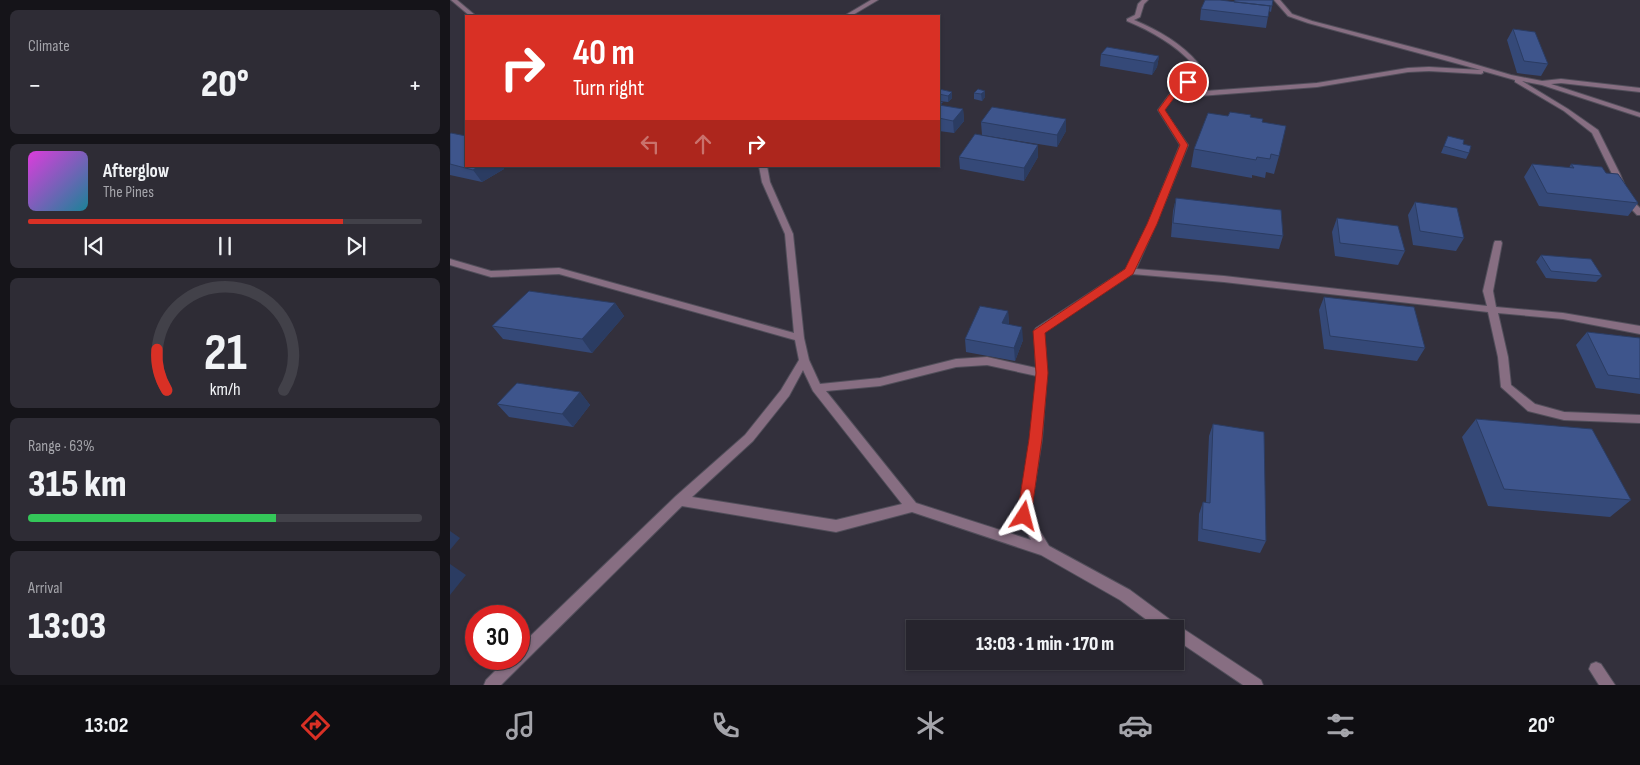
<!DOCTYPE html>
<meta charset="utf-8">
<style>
body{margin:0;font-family:"Sofia Sans Condensed",sans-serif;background:#2e2c35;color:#f1f3f6;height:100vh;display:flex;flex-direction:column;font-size:19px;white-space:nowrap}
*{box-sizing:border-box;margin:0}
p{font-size:16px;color:#a4a4aa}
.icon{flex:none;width:28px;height:28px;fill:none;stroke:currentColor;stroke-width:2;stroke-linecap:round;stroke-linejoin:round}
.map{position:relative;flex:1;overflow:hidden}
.panel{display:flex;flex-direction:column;gap:10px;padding:10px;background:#151419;width:450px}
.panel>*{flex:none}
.guide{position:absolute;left:15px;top:15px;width:475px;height:152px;border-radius:0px;box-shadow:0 1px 4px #0004,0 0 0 1px #424149;background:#d93025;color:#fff;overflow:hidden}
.speed{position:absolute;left:15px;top:605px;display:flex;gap:10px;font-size:25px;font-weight:700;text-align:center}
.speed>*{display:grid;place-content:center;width:65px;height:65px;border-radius:50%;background:#26242d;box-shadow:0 1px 4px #0004,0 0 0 1px #424149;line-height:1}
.speed .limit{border:8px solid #d22;background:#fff;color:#111}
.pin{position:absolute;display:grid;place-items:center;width:42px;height:42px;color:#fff;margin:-21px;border:2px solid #fff;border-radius:50%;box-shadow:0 1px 5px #0007}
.me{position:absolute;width:55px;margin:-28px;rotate:9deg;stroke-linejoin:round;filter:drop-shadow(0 0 4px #0008)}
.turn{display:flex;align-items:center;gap:18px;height:105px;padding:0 25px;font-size:22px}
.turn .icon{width:65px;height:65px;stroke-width:2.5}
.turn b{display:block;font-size:35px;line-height:42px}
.lanes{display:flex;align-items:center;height:48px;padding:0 25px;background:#0003;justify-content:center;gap:25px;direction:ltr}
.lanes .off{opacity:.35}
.big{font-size:38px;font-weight:800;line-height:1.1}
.panel .tile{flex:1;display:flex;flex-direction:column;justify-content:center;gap:8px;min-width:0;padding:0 18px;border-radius:8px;background:#2e2c35}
.panel .dial{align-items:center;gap:0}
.dial svg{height:130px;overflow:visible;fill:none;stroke:#424149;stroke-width:7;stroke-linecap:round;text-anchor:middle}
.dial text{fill:#f1f3f6;stroke:none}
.song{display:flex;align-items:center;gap:15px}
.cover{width:60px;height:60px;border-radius:8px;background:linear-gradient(135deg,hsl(300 70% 55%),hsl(190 70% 35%))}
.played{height:5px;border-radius:2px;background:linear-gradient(90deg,#d93025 80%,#424149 80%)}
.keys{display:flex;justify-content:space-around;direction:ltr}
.heat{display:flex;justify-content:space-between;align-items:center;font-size:28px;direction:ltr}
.charge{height:8px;border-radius:4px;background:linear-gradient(90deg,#34c759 63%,#424149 0)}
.trip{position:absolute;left:456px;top:620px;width:278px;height:50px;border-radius:0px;background:#26242d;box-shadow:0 1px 4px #0004,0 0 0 1px #424149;font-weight:800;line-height:50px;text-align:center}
.menu{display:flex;height:80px;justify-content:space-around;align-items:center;background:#0f0e12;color:#a4a4aa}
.menu .icon{width:35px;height:35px}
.menu .active{color:#d93025}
.menu b{font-size:22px;color:#f1f3f6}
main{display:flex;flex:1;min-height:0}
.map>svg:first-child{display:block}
</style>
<main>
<section class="panel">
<div class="tile"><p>Climate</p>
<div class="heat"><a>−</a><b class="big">20°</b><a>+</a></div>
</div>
<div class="tile">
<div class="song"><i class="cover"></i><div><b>Afterglow</b><p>The Pines</p></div></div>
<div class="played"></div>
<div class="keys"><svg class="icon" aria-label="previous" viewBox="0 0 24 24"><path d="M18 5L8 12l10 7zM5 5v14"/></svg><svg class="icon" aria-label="pause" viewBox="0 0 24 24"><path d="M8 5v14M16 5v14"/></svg><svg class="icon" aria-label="next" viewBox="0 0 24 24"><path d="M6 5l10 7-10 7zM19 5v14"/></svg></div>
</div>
<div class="tile dial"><svg viewBox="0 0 100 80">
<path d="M14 69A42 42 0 1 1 86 69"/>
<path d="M14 69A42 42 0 0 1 8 44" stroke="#d93025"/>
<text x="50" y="56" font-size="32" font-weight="700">21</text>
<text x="50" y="72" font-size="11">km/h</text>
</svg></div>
<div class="tile"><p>Range · 63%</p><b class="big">315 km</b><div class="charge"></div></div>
<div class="tile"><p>Arrival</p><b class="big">13:03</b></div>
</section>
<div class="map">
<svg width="1190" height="685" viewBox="0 0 1190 685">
<rect width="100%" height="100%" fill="#33303c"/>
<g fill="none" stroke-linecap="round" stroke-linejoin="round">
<defs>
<path id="street" d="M1 0H7L26 16H20Z
M421 0H428L401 16H394Z
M692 0H698L694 4 690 17 684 20C708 30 731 43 748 63L741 82 728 93 867 83 958 68 979 67 1031 70 858 23 838 16 824 0H830L842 14 862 21 1000 57 1061 75 1092 81 1111 79 1190 88V92L1111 83 1101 84 1190 113V117L1092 85 1072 81 1118 109 1148 130 1170 174 1180 198 1190 208V215H1187L1172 199 1162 174 1142 133 1114 111 1065 82V80L1033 71V73L1031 74 979 71 958 72 867 87 723 98 714 110 738 145 706 224 686 269 774 276 1037 306 1033 291 1044 243 1045 241H1051L1052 243 1043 291 1046 307 1113 313 1190 326V334L1113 319 1048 313 1058 357 1061 385 1085 404 1114 412 1190 415V423L1114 420 1078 411 1051 387 1048 357 1038 312 774 282 682 274 594 332 597 373 592 439 580 515 599 546 680 590 726 624 811 680 813 685H793L725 639V629H709L670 600 591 555 462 512 386 532 232 506 51 685H34L36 680 57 659H69V647L226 496 295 435 331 390 349 360 345 340 109 274 41 277 0 265V259L41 271 109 268 344 333 335 234 312 182 309 166H317L320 182 343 234 354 338 359 360 370 384 430 378 506 359 537 357 586 368 584 331 586 328 676 269 698 224 730 145 708 110 719 95 735 81 742 63C724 44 701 31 677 21V19L685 15 688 4ZM537 365 587 376 580 439 568 516 581 540 466 503 376 391 430 386 506 367ZM353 370 363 391 452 504 386 520 242 497 303 441 339 396Z
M1146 662 1151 664 1165 685H1149L1139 669 1141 664Z"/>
</defs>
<use href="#street" stroke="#514e5a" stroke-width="2"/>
<use href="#street" fill="#876e82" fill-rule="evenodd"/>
</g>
<path fill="#354978" d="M823 0 821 12 819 11 816 28 750 20 751 9 784 2Z
M1063 29 1098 64 1091 76 1067 73 1057 40Z
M651 54 709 56 707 67 702 75 650 66Z
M489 89 502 92V98L498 102 489 101Z
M528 89 535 97 532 101 524 99V93Z
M489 102 493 106 513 109 514 121 504 133 489 131Z
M778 116 801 117 812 122 829 156 824 174 816 172 815 178 802 175V178L741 167 744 149Z
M616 119V131L607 147 532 135 531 122Z
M0 134 16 166H53L54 169 32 182 0 175Z
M998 136 1019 153 1016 159 991 153Z
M509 157H588L574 181 510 169Z
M1082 164 1119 168 1121 164 1156 173 1188 203 1178 216 1089 206 1074 177Z
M726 198 833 236 829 249 721 237 723 211Z
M965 202 1014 238 1006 251 963 245 958 215Z
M887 218 955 251 948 265 885 256 882 232Z
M1091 255 1152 276 1146 282 1096 278 1086 262Z
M874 297 975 348 967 361 874 349 869 310Z
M165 303 174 316 142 353 53 339 42 326Z
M558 311 559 325 573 340 565 361 516 352 515 339Z
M1137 332 1190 338V394L1146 388 1126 345Z
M130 392 140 405 123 427 59 417 47 404Z
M1026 419 1181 500 1160 517 1038 506 1012 437Z
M763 424 816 541 810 553 748 541 749 514 753 502 756 503 759 436Z"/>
<path fill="#2b3c62" d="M709 56 707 67 702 75 704 63Z
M535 91V97L532 101 531 94Z
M502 92V98L498 102V96Z
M513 109 514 121 504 133 503 121Z
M616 119V131L607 147V135Z
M588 145V157L574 181V168Z
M29 166H53L54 169 32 182 23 170Z
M165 303 174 316 142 353 132 339Z
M558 311 559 325 552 323Z
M572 327 573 340 565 361 564 348Z
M130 392 140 405 123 427 112 414Z
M0 531 10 538 0 550Z
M0 564 16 575 0 595Z"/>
<path fill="#3e558c" stroke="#2b3c62" d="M755 0H770L820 6 818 17 751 9Z
M785 0H823L822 6 784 2Z
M1063 29 1085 32 1098 64 1074 61Z
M657 47 709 56 704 63 651 54Z
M489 89 502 92 498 96 489 94Z
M528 89 535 91 531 94 524 93Z
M489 102H493L490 105H489Z
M489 105 513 109 503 121 489 118Z
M542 107 616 119 607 135 531 122Z
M780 112 801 115 800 117 813 119 812 122 836 126 829 156 821 154 820 159 807 157 806 160 744 149 758 113 778 116Z
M1 133 16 136V166H29L23 170 0 164V134Z
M525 134 588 145 574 168 509 157Z
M998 136 1014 140 1013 144 1021 146 1019 153 994 146Z
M1082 164 1124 168 1121 164 1152 167 1156 173 1168 174 1188 203 1097 193Z
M726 198 831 210 833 236 723 223Z
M965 202 1007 208 1014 238 970 231Z
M887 218 948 226 955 251 890 243Z
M1091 255 1141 259 1152 276 1101 271Z
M79 291 165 303 132 339 42 326Z
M874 297 964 307 975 348 880 336Z
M530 306 558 311 552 323 572 327 564 348 515 339Z
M1137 332 1190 338V379L1158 375Z
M67 383 130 392 112 414 47 404Z
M1026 419 1142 429 1181 500 1054 489Z
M763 424 814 432 816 541 752 529 753 502 760 503Z"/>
<path fill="#d93025" stroke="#8d1f18" d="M735 80 741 82 724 98 715 110 738 145 707 224 683 274 595 333 598 373 592 439 581 516 579 520 574 522 569 520 567 516 579 439 586 373 583 331 675 269 697 224 730 145 708 110 719 95Z"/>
</svg>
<div class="speed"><div class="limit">30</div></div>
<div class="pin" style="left:738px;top:82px;background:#d93025"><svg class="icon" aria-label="arrive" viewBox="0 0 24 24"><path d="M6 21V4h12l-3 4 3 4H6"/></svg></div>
<svg class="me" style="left:574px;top:516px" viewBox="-20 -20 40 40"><path d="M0-17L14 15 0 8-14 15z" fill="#d93025" stroke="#fff" stroke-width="4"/></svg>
<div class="trip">13:03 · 1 min · 170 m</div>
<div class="guide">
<div class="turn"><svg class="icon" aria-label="right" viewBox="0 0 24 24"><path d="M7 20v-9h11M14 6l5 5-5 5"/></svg><div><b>40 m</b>Turn right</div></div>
<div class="lanes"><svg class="icon off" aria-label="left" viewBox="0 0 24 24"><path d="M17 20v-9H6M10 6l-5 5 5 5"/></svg><svg class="icon off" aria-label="ahead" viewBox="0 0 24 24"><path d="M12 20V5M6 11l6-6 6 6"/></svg><svg class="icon" aria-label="right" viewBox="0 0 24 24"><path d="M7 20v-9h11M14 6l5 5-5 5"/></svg></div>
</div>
</div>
</main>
<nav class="menu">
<b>13:02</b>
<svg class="icon active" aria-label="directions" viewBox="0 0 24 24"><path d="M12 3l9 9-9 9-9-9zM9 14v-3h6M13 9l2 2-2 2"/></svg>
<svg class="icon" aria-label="music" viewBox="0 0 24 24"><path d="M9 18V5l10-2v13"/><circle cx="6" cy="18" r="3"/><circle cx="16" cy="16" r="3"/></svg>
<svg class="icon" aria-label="phone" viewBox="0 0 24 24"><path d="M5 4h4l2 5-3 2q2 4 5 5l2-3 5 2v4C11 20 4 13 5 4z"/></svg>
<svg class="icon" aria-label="climate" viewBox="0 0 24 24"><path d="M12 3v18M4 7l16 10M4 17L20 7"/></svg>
<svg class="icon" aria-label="car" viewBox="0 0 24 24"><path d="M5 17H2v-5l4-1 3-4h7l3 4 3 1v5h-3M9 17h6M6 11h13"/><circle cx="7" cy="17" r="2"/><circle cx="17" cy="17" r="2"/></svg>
<svg class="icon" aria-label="filters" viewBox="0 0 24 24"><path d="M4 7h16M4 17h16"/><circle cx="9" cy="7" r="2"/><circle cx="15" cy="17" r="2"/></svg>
<b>20°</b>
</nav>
